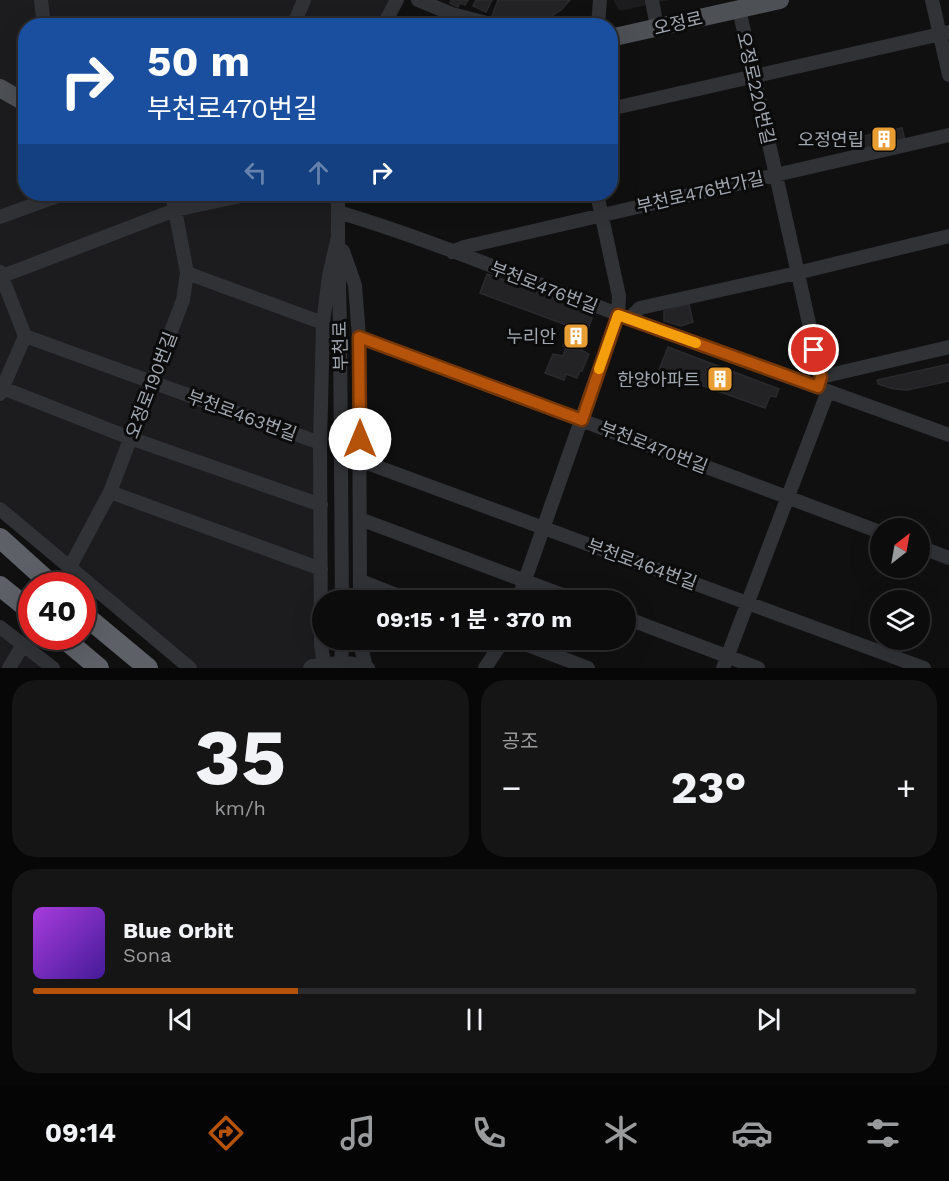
<!DOCTYPE html>
<html lang="ko">
<meta charset="utf-8">
<style>
body{margin:0;font-family:"Work Sans","Noto Sans KR",sans-serif;background:#151516;color:#f1f3f6;height:100vh;display:flex;flex-direction:column;font-size:22px;white-space:nowrap}
*{box-sizing:border-box;margin:0}
p{font-size:20px;color:#9a9b9d}
.icon{flex:none;width:33px;height:33px;fill:none;stroke:currentColor;stroke-width:2;stroke-linecap:round;stroke-linejoin:round}
.map{position:relative;height:668px;overflow:hidden}
.details{display:flex;flex-direction:column;gap:12px;padding:12px;background:#070707;flex:1}
.details>*{flex:none}
.hud{position:absolute;left:18px;top:18px;width:600px;height:183px;border-radius:24px;box-shadow:0 6px 24px #0002,0 0 0 2px #2c2c2e;background:#1a4fa0;color:#fff;overflow:hidden}
.needle{width:39px;rotate:31deg}
.tools{position:absolute;left:870px;top:518px;display:grid;gap:12px}
.tools a{display:grid;place-items:center;width:60px;height:60px;border-radius:50%;background:#0c0c0d;box-shadow:0 6px 24px #0002,0 0 0 2px #2c2c2e;font-size:30px}
.speed{position:absolute;left:18px;top:572px;display:flex;gap:12px;font-size:30px;font-weight:700;text-align:center}
.speed>*{display:grid;place-content:center;width:78px;height:78px;border-radius:50%;background:#0c0c0d;box-shadow:0 6px 24px #0002,0 0 0 2px #2c2c2e;line-height:1}
.speed .limit{border:9px solid #d22;background:#fff;color:#111}
.pin{position:absolute;display:grid;place-items:center;width:51px;height:51px;color:#fff;margin:-26px;border:3px solid #fff;border-radius:50%;box-shadow:0 2px 6px #0007}
.me{position:absolute;width:66px;margin:-33px;rotate:0deg;stroke-linejoin:round;filter:drop-shadow(0 0 4px #0008)}
.turn{display:flex;align-items:center;gap:21px;height:126px;padding:0 30px;font-size:27px}
.turn .icon{width:78px;height:78px;stroke-width:2.5}
.turn b{display:block;font-size:42px;line-height:51px}
.lanes{display:flex;align-items:center;height:57px;padding:0 30px;background:#0003;justify-content:center;gap:30px;direction:ltr}
.lanes .off{opacity:.35}
.big{font-size:45px;font-weight:700;line-height:1.1}
.details .tile{flex:1;display:flex;flex-direction:column;justify-content:center;gap:9px;min-width:0;padding:0 21px;border-radius:24px;background:#151516}
.details .dial{align-items:center;gap:0}
.dial b{font-size:78px;line-height:1}
.song{display:flex;align-items:center;gap:18px}
.cover{width:72px;height:72px;border-radius:9px;background:linear-gradient(135deg,hsl(280 70% 55%),hsl(260 70% 35%))}
.played{height:6px;border-radius:3px;background:linear-gradient(90deg,#b45309 30%,#2c2c2e 30%)}
.keys{display:flex;justify-content:space-around;direction:ltr}
.heat{display:flex;justify-content:space-between;align-items:center;font-size:33px;direction:ltr}
.details .tiles{flex:1;display:grid;gap:12px;grid-template-columns:1fr 1fr}
.tile:last-child{grid-column:span 2}
.trip{position:absolute;left:312px;top:590px;width:324px;height:60px;border-radius:30px;background:#0c0c0d;box-shadow:0 6px 24px #0002,0 0 0 2px #2c2c2e;font-weight:700;line-height:60px;text-align:center}
.tabs{display:flex;height:96px;justify-content:space-around;align-items:center;background:#050505;color:#9a9b9d}
.tabs .icon{width:42px;height:42px}
.tabs .active{color:#b45309}
.tabs b{font-size:27px;color:#f1f3f6}
.map>svg:first-child{display:block}
</style>
<div class="map">
<svg width="949" height="668" viewBox="0 0 949 668">
<rect width="100%" height="100%" fill="#101011"/>
<path fill="#1c1c1e" d="M0 0H397L382 25 26 26V194H339L323 323 320 668H191L0 503Z
M613 0H669L620 11Z
M0 627 53 668H0Z"/>
<path fill="#232325" stroke="#2a2a2d" stroke-width="1.5" d="M451 0H468L465 5 460 3 458 7 450 3Z
M476 0H492L486 12 473 6Z
M498 0H570L561 10 550 17 533 23 523 24 516 23 492 16Z
M902 128 905 141 866 150 863 136Z
M487 274 594 312 581 350 589 354 582 371H580L577 378 566 374 564 380 545 373 553 354 563 356 566 347 563 346 569 326 480 293Z
M689 304 693 322 681 326 664 321V311Z
M668 347 779 389 776 397 770 396 765 408 659 370Z
M949 364V381L907 390 894 389 878 384 877 380Z"/>
<g fill="none" stroke-linecap="round" stroke-linejoin="round">
<path stroke="#313236" stroke-width="14" d="M41 0 44 26
M418 0 452 14 498 26
M652 0 657 28
M932 0 949 75
M739 9 821 377
M293 26 304 0
M383 26 397 0
M598 26 600 0
M610 109 949 32
M338 194V237L340 330 342 600
M338 212C429 239 518 277 607 310 721 353 835 394 949 435
M0 217 63 194
M343 251 355 285 359 337 360 600
M452 252 464 247 949 135
M0 272 25 336 320 443
M187 273 323 323
M0 277 175 210 250 194
M629 319 640 308 797 273 949 236
M359 337 880 532
M818 385 821 377 949 347
M0 387 130 438 321 505
M0 394 25 336
M360 459 367 463 924 668
M110 492 321 569
M0 509 190 668
M360 519 576 600
M920 547 949 558
M70 567 110 492 183 300 187 273 172 194
M361 581 409 600
M518 600 618 315 619 296 597 194
M626 618 758 668
M0 627 53 668
M359 639 366 667
M512 639 588 668
M324 665 321 644 320 443 323 323 329 276 338 237
M9 668 23 645
M310 668 312 666C329 664 352 660 368 668
M485 668 504 639
M723 668 828 391"/>
<path stroke="#4d5055" stroke-width="18" d="M610 38 780 0
M0 88 26 103"/>
<path stroke="#5d6167" stroke-width="20" d="M0 538 52 585
M0 586 32 612
M82 613 148 668
M61 636 99 668"/>
<path stroke="#313236" stroke-width="14" d="M340 668 343 641"/>
</g>
<g fill="none" stroke-linecap="round" stroke-linejoin="round">
<defs>
<path id="route" d="M360 439 359 337 582 420 618 315 818 387 821 377 814 350"/>
</defs>
<use href="#route" stroke="#753606" stroke-width="15"/>
<use href="#route" stroke="#b45309" stroke-width="10"/>
<path stroke="#f59e0b" stroke-width="10" d="M599 369 618 315 696 343"/>
</g>
<defs>
<symbol id="building-square" viewBox="-11 -11 22 22"><rect x="-9" y="-9" width="18" height="18" rx="4" fill="#e89d32" stroke="#0b0b0c"/><path d="M-4-6H4V6H1V3H-1V6H-4ZM-2.5-4.3h1.7v1.8h-1.7ZM.8-4.3h1.7v1.8H.8ZM-2.5-1h1.7V.8h-1.7ZM.8-1h1.7V.8H.8Z" fill="#fff"/></symbol>
</defs>
<g fill-rule="evenodd">
<use href="#building-square" x="869" y="124" width="30" height="30"/>
<use href="#building-square" x="561" y="321" width="30" height="30"/>
<use href="#building-square" x="705" y="364" width="30" height="30"/>
</g>
<g text-anchor="middle" dominant-baseline="central" stroke-width="6" stroke-linejoin="round" paint-order="stroke">
<g font-size="18" fill="#a2a8b1" stroke="#0b0b0c">
<text transform="translate(678 23) rotate(-13)">오정로</text>
<text transform="translate(756 88) rotate(77)">오정로220번길</text>
<text transform="translate(700 192) rotate(-13)">부천로476번가길</text>
<text transform="translate(544 287) rotate(21)">부천로476번길</text>
<text transform="translate(340 346) rotate(-91)">부천로</text>
<text transform="translate(151 385) rotate(-69)">오정로190번길</text>
<text transform="translate(242 415) rotate(20)">부천로463번길</text>
<text transform="translate(654 447) rotate(21)">부천로470번길</text>
<text transform="translate(642 564) rotate(20)">부천로464번길</text>
</g>
<g font-size="18" fill="#a2a8b1" stroke="#0b0b0c" text-anchor="end">
<text x="864" y="139">오정연립</text>
<text x="556" y="336">누리안</text>
<text x="700" y="379">한양아파트</text>
</g>
</g>
</svg>
<div class="tools">
<a><svg class="needle" viewBox="-14 -14 28 28"><path d="M0-13l5 13h-10z" fill="#e53935"/><path d="M0 13l5-13h-10z" fill="#9a9b9d"/></svg></a>
<a><svg class="icon" aria-label="layers" viewBox="0 0 24 24"><path d="M12 4l9 5-9 5-9-5zM3 14l9 5 9-5"/></svg></a>
</div>
<div class="speed"><div class="limit">40</div></div>
<div class="pin" style="left:814px;top:350px;background:#d93025"><svg class="icon" aria-label="arrive" viewBox="0 0 24 24"><path d="M6 21V4h12l-3 4 3 4H6"/></svg></div>
<svg class="me" style="left:360px;top:439px" viewBox="-20 -20 40 40"><circle r="19" fill="#fff"/><path d="M0-13L10 11 0 6-10 11z" fill="#b45309"/></svg>
<div class="trip">09:15 · 1 분 · 370 m</div>
<div class="hud">
<div class="turn"><svg class="icon" aria-label="right" viewBox="0 0 24 24"><path d="M7 20v-9h11M14 6l5 5-5 5"/></svg><div><b>50 m</b>부천로470번길</div></div>
<div class="lanes"><svg class="icon off" aria-label="left" viewBox="0 0 24 24"><path d="M17 20v-9H6M10 6l-5 5 5 5"/></svg><svg class="icon off" aria-label="ahead" viewBox="0 0 24 24"><path d="M12 20V5M6 11l6-6 6 6"/></svg><svg class="icon" aria-label="right" viewBox="0 0 24 24"><path d="M7 20v-9h11M14 6l5 5-5 5"/></svg></div>
</div>
</div>
<section class="details">
<div class="tiles">
<div class="tile dial"><b>35</b><p>km/h</p></div>
<div class="tile"><p>공조</p>
<div class="heat"><a>−</a><b class="big">23°</b><a>+</a></div>
</div>
<div class="tile">
<div class="song"><i class="cover"></i><div><b>Blue Orbit</b><p>Sona</p></div></div>
<div class="played"></div>
<div class="keys"><svg class="icon" aria-label="previous" viewBox="0 0 24 24"><path d="M18 5L8 12l10 7zM5 5v14"/></svg><svg class="icon" aria-label="pause" viewBox="0 0 24 24"><path d="M8 5v14M16 5v14"/></svg><svg class="icon" aria-label="next" viewBox="0 0 24 24"><path d="M6 5l10 7-10 7zM19 5v14"/></svg></div>
</div>
</div>
</section>
<nav class="tabs">
<b>09:14</b>
<svg class="icon active" aria-label="directions" viewBox="0 0 24 24"><path d="M12 3l9 9-9 9-9-9zM9 14v-3h6M13 9l2 2-2 2"/></svg>
<svg class="icon" aria-label="music" viewBox="0 0 24 24"><path d="M9 18V5l10-2v13"/><circle cx="6" cy="18" r="3"/><circle cx="16" cy="16" r="3"/></svg>
<svg class="icon" aria-label="phone" viewBox="0 0 24 24"><path d="M5 4h4l2 5-3 2q2 4 5 5l2-3 5 2v4C11 20 4 13 5 4z"/></svg>
<svg class="icon" aria-label="climate" viewBox="0 0 24 24"><path d="M12 3v18M4 7l16 10M4 17L20 7"/></svg>
<svg class="icon" aria-label="car" viewBox="0 0 24 24"><path d="M5 17H2v-5l4-1 3-4h7l3 4 3 1v5h-3M9 17h6M6 11h13"/><circle cx="7" cy="17" r="2"/><circle cx="17" cy="17" r="2"/></svg>
<svg class="icon" aria-label="filters" viewBox="0 0 24 24"><path d="M4 7h16M4 17h16"/><circle cx="9" cy="7" r="2"/><circle cx="15" cy="17" r="2"/></svg>
</nav>
